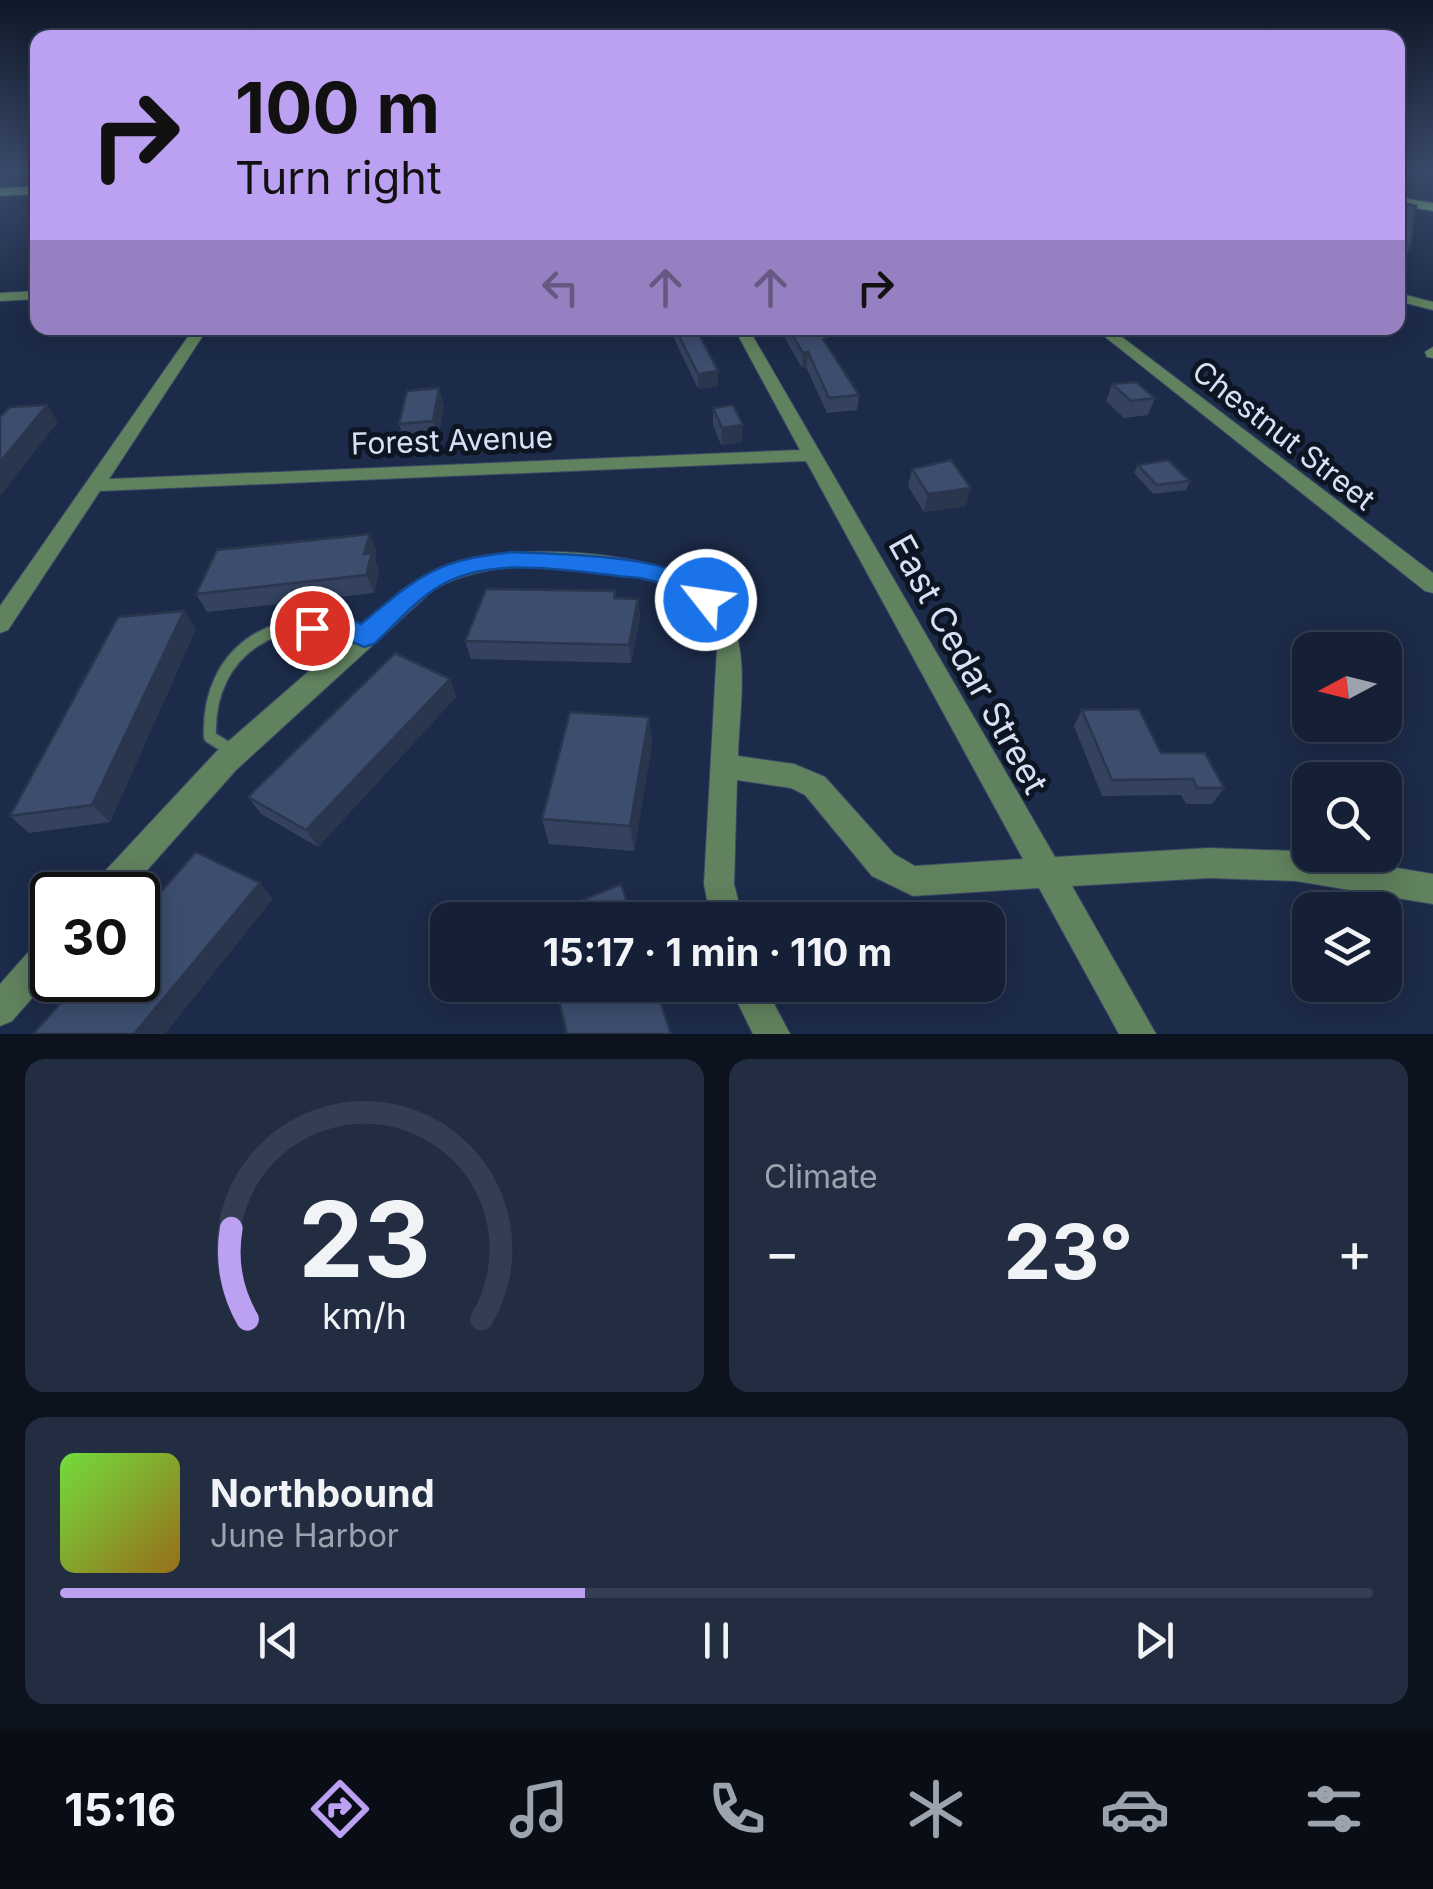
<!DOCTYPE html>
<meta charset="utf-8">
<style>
body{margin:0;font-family:Inter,sans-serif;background:#222d42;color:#f1f3f6;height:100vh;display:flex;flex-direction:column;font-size:38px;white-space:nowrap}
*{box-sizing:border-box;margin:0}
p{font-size:32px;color:#9da3ad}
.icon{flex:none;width:55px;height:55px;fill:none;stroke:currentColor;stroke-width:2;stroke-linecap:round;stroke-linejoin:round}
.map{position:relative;height:1034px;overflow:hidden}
.side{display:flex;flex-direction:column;gap:25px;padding:25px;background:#0c121e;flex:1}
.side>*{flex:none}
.banner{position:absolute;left:30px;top:30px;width:1375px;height:305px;border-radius:20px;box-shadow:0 5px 25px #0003,0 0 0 2px #343e52;background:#bca0f2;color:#111;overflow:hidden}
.needle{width:65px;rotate:263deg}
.buttons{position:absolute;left:1292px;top:632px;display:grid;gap:20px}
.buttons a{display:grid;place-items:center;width:110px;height:110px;border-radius:20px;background:#152037;box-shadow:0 5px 25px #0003,0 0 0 2px #343e52;font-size:50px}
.speed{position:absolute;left:30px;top:872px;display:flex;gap:20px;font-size:50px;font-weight:700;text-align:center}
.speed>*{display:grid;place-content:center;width:130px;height:130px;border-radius:50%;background:#152037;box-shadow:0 5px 25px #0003,0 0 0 2px #343e52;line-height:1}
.speed .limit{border:5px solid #111;border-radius:15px;background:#fff;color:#111}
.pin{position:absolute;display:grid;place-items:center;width:85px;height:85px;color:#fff;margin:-42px;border:5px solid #fff;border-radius:50%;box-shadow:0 2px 10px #0007}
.me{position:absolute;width:110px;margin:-55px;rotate:300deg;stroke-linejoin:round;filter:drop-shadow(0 0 8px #0008)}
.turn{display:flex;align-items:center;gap:35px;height:210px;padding:0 40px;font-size:45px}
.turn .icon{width:130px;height:130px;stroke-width:2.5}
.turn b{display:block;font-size:70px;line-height:85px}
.lanes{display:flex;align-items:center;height:95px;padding:0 40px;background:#0003;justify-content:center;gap:50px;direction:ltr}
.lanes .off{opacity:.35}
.big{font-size:75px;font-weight:700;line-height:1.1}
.side .card{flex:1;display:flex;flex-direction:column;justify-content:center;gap:15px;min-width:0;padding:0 35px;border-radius:20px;background:#222d42}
.side .dial{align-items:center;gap:0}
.dial svg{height:260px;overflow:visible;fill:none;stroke:#343e52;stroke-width:7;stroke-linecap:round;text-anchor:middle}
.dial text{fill:#f1f3f6;stroke:none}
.song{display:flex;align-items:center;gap:30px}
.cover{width:120px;height:120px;border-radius:15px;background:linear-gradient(135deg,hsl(100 70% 55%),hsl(40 70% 35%))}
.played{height:10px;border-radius:5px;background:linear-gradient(90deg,#bca0f2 40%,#343e52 40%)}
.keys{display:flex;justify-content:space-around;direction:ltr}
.heat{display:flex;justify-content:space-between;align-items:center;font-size:55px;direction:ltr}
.side .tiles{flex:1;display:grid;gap:25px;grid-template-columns:1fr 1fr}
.card:last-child{grid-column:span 2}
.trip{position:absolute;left:430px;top:902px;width:575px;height:100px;border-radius:20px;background:#152037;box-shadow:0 5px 25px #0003,0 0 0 2px #343e52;font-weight:700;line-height:100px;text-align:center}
.tab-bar{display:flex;height:160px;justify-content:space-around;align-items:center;background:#080d16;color:#9da3ad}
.tab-bar .icon{width:70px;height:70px}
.tab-bar .active{color:#bca0f2}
.tab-bar b{font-size:45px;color:#f1f3f6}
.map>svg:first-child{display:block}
</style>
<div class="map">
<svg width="1433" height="1034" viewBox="0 0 1433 1034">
<rect width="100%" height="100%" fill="#1c2b49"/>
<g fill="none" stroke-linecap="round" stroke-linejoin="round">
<defs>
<path id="service" d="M234 752 210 737C206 647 285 602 364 637"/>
<path id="minor" d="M38 291V299L0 301V293Z
M1398 293 1433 302V310L1398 301Z
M194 328H208L109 479 800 450 734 328H748L1055 857 1209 848 1296 851 1433 874V904L1296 881 1209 878 1072 886 1156 1034H1119L1039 888 913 896 872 876 805 795 791 788 737 780 734 884 743 920H711L704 884 717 648C714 633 710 617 698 606 644 557 492 552 432 591L236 770 125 895H89L93 884 216 752 402 590C423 575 445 563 471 558 531 545 687 549 724 606 752 649 739 708 738 756L794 764 825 777 894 854 915 866 1023 859 806 461 100 491 8 630 0 633V606Z
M1094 328H1110L1433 573V593L1425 591Z
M1433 347V358L1427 357 1425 352Z
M52 935V975L12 1021 0 1026V984L40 939Z
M729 985H764L790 1034H753Z"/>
<path id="primary" d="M38 186V194L0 196V188Z
M1398 197 1433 203V211L1398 205Z"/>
</defs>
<use href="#service" stroke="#3a4865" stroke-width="15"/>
<use href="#minor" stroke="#3a4865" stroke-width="2"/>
<use href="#primary" stroke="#3a4865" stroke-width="3"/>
<use href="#service" stroke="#61825e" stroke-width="12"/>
<use href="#minor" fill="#61825e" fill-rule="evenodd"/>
<use href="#primary" fill="#92d88e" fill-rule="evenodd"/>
</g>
<path fill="#34425f" d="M0 172H38V177L15 178 0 187Z
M1398 202 1411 246 1407 253 1398 252Z
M669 328H696L718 371V386L698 389Z
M779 328H820L827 345 859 395 857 410 827 413 806 367 802 368Z
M1112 384 1155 398 1148 415 1124 418 1106 401Z
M444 405 438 438 404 441 399 424Z
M713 408 742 442 721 445 713 425Z
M1138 465 1190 481 1186 490 1153 494 1134 473Z
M912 469 966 506 924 512 908 486Z
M377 551 375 559 379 571 374 593 207 612 196 594Z
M616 598 638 599 640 617 631 663 471 659 465 641Z
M184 611 196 629 110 822 29 833 10 816Z
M450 679 456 697 318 847 261 814 248 797Z
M1082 710 1161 753 1224 788 1212 804H1186L1181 795 1102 796 1074 726Z
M649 717 652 744 634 851 549 844 542 819Z"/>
<path fill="#2a364d" d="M11 172 15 178 0 187V178Z
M808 352 806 367 802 368 803 353Z
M718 371V386L698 389V374Z
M439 388 444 405 438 438 433 421Z
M47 405 58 422 0 496V462Z
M743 425 742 442 721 445 722 428Z
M971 488 966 506 924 512 928 494Z
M370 534 377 551 375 559 379 571 374 593 366 575 364 554Z
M638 599 640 617 631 663 629 645Z
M184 611 196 629 110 822 92 805Z
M450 679 456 697 318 847 306 830Z
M649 717 652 744 634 851 630 826Z
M260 883 273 899 165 1034H134Z"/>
<path fill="#3c4d6e" stroke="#2a364d" stroke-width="2.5" d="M0 172H10L0 178Z
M1398 202 1416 206 1411 246 1398 245Z
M675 328H696L718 371 698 374Z
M788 328H820L827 338 823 339 859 395 829 398 808 352 803 353Z
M1136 382 1155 398 1131 401 1112 384Z
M439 388 433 421 399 424 407 391Z
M47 405 0 462V417L10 407Z
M733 405 743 425 722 428 713 408Z
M951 460 971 488 928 494 912 469Z
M1168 460 1190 481 1157 485 1138 465Z
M370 534 364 554 372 553 366 575 196 594 217 550Z
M486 589 615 591 614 598 638 599 629 645 465 641Z
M184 611 92 805 10 816 118 617Z
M395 653 450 679 306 830 248 797Z
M1139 709 1161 753H1205L1224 788H1197L1193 779 1112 780 1082 710Z
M570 712 649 717 630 826 542 819Z
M196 852 260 883 134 1034H33L81 980H138V918Z
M621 884 633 920H539V918Z
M555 985H655L671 1034H567Z"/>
<linearGradient id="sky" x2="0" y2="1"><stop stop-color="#0f1828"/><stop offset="0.54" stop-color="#3a4a6a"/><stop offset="1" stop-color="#3a4a6a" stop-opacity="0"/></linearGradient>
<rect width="1433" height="316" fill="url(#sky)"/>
<path fill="#1a73e8" stroke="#114b97" stroke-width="2.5" d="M513 552C562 555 692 553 719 600L706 610 660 583 640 578C579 574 494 552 438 587 415 601 394 626 374 644L364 647 338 636 312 638 299 628C310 609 344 616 361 624 420 575 435 560 513 552Z"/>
<g text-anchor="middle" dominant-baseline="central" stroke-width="10" stroke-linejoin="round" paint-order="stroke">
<g font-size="30" fill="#d6e1f5" stroke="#0d1422">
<text transform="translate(1284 435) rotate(38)">Chestnut Street</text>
<text transform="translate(452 440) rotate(-2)">Forest Avenue</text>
</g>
<g font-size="35" fill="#d6e1f5" stroke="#0d1422">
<text transform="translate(969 664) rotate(61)">East Cedar Street</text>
</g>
</g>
</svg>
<div class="buttons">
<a><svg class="needle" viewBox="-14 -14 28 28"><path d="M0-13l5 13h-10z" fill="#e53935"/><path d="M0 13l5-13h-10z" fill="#9da3ad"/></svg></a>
<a><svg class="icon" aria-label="search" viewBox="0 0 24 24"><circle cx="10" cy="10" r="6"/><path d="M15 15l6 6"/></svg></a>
<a><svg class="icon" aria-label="layers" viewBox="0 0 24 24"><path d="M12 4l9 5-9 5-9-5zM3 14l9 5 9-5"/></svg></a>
</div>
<div class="speed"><div class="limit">30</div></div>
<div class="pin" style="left:312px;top:628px;background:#d93025"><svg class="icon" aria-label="arrive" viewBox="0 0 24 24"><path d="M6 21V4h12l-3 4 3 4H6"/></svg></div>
<svg class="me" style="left:706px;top:600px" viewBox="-20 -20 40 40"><circle r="17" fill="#1a73e8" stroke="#fff" stroke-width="3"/><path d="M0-11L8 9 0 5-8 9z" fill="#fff"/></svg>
<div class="trip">15:17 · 1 min · 110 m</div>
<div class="banner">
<div class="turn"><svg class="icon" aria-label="right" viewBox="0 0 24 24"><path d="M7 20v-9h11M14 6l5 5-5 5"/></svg><div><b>100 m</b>Turn right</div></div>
<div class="lanes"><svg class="icon off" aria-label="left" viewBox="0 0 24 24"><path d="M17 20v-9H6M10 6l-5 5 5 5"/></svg><svg class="icon off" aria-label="ahead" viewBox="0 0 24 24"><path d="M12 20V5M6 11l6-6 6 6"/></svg><svg class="icon off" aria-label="ahead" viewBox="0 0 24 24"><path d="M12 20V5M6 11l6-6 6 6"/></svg><svg class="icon" aria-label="right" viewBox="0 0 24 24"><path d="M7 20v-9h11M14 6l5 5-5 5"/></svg></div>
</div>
</div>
<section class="side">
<div class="tiles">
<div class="card dial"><svg viewBox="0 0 100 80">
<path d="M14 69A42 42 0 1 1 86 69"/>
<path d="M14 69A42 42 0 0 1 9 41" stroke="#bca0f2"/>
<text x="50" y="56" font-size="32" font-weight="700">23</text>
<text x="50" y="72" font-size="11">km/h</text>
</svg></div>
<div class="card"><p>Climate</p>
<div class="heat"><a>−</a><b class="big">23°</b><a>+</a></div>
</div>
<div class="card">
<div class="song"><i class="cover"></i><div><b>Northbound</b><p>June Harbor</p></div></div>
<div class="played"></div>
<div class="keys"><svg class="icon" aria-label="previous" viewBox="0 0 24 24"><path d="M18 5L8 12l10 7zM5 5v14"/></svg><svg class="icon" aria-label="pause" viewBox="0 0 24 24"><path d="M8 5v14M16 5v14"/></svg><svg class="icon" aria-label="next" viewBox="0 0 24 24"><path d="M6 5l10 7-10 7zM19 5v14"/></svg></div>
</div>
</div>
</section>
<nav class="tab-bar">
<b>15:16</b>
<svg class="icon active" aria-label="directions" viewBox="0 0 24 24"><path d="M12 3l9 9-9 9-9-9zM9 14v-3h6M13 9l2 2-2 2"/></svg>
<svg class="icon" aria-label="music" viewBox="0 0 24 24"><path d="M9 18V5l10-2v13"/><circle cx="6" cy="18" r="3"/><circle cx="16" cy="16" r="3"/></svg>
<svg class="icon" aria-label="phone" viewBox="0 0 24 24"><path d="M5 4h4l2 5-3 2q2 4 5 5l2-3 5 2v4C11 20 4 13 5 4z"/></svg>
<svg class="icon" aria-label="climate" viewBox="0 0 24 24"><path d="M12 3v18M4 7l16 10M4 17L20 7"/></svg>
<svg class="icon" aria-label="car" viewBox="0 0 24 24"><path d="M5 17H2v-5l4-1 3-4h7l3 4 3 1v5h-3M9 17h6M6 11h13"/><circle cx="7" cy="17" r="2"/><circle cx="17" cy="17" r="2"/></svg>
<svg class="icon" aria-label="filters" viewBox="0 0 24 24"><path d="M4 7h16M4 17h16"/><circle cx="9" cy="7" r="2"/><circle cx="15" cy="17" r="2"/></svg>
</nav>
